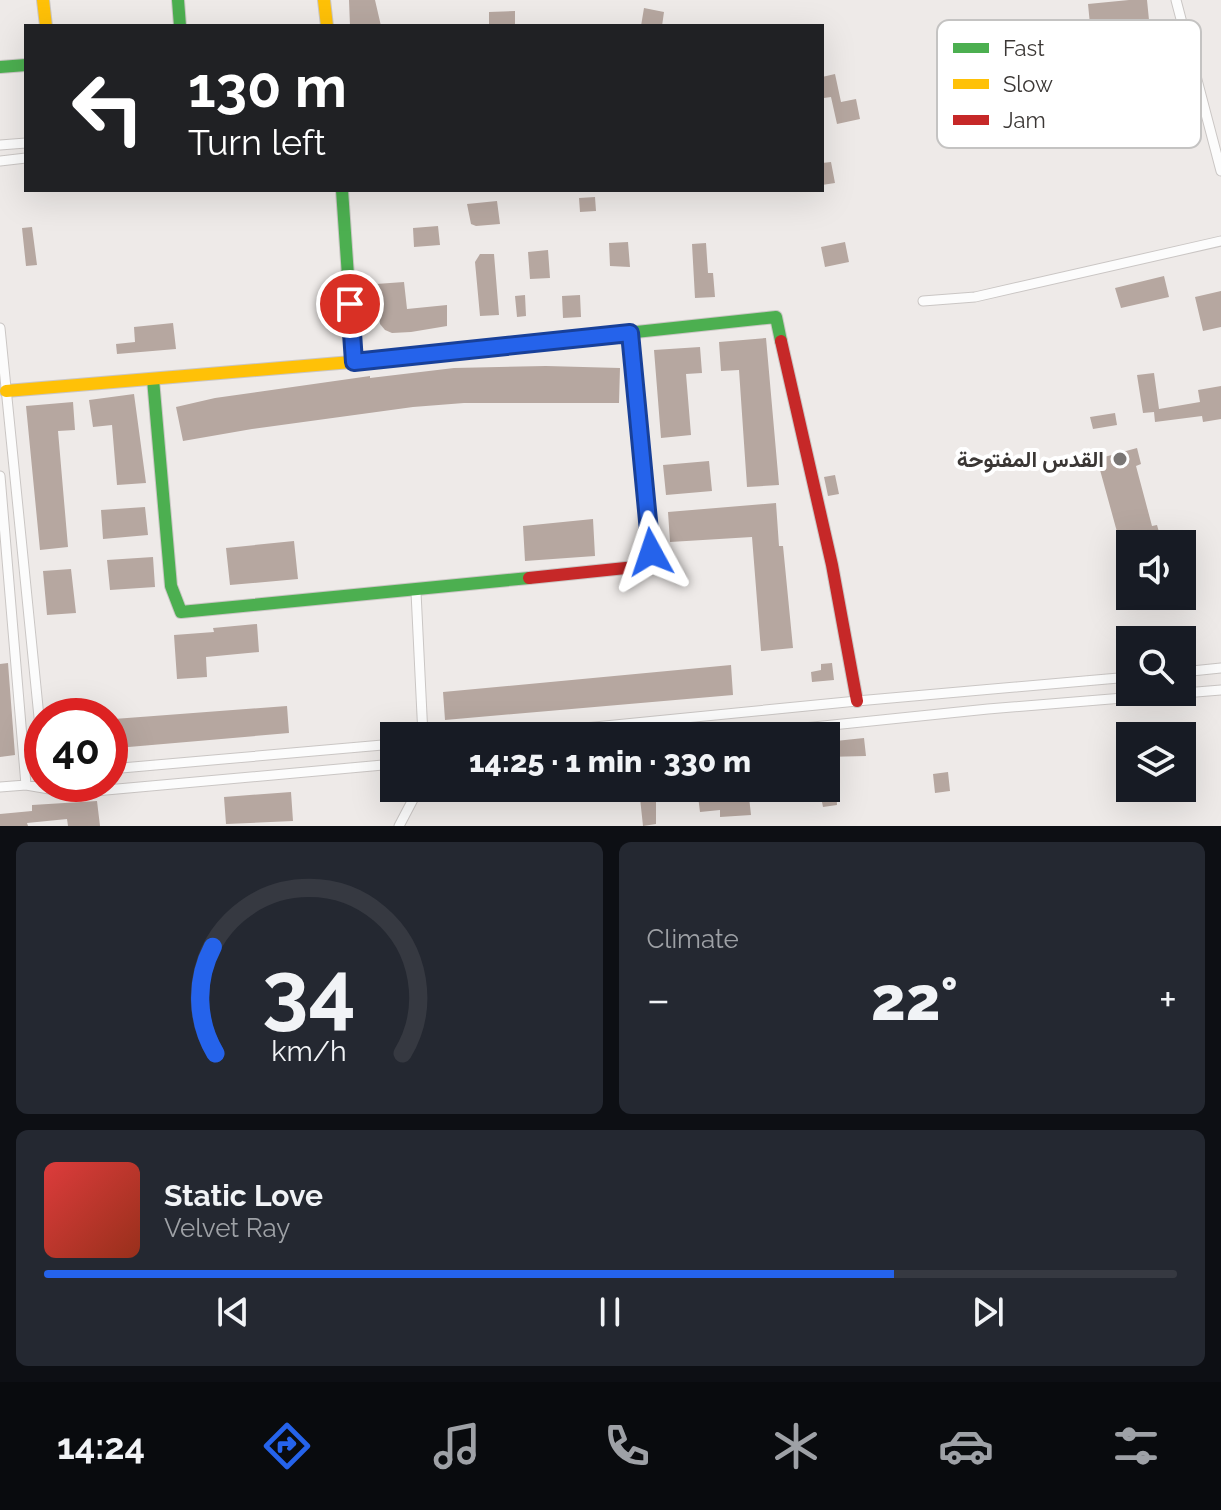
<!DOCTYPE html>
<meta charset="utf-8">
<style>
body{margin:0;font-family:Raleway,Vazirmatn,sans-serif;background:#242831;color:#f1f3f6;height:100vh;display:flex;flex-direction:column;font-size:30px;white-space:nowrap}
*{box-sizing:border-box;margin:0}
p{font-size:26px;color:#9ea1a6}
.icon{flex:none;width:44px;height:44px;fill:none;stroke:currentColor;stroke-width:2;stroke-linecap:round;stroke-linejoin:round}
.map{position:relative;height:826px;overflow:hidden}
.details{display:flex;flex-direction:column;gap:16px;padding:16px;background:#0d0f14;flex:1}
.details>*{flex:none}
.banner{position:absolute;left:24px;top:24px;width:800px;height:168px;border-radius:0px;box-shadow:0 8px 32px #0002;background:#202124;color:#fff;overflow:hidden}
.tools{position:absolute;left:1116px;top:530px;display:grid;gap:16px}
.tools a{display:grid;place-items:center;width:80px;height:80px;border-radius:0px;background:#171b24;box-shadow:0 8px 32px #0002;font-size:40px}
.speed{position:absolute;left:24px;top:698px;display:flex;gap:16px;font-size:40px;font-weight:700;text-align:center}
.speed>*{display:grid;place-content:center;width:104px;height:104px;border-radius:50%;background:#171b24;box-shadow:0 8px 32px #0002;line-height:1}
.speed .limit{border:12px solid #d22;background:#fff;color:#111}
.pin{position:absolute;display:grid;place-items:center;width:68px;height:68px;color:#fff;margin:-34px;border:4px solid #fff;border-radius:50%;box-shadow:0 2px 8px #0007}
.me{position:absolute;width:88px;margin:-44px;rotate:355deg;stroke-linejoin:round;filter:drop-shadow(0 0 6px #0008)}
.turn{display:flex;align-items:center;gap:28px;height:168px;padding:0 32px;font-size:36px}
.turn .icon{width:104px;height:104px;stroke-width:2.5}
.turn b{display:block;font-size:56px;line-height:68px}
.big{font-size:60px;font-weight:800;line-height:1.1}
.details .tile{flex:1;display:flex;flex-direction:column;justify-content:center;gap:12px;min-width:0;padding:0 28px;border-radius:12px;background:#242831}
.details .dial{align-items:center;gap:0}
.dial svg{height:208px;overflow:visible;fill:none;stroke:#363941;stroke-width:7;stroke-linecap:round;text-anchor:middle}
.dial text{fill:#f1f3f6;stroke:none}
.song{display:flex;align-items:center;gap:24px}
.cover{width:96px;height:96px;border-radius:12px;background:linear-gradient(135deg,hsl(0 70% 55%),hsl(10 70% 35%))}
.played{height:8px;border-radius:4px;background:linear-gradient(90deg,#2563eb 75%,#363941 75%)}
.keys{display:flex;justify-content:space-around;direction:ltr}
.heat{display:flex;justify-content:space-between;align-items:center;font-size:44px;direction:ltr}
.details .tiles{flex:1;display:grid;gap:16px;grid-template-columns:1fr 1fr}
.tile:last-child{grid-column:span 2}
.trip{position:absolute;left:380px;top:722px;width:460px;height:80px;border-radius:0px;background:#171b24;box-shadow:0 8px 32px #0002;font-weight:800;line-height:80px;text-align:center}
.menu{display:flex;height:128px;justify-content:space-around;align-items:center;background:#090b0e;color:#9ea1a6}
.menu .icon{width:56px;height:56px}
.menu .active{color:#2563eb}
.menu b{font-size:36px;color:#f1f3f6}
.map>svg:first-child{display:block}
</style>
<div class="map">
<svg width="1221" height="826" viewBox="0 0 1221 826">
<rect width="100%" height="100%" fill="#eeeae8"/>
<path fill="#b6a7a0" d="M349 0H375L381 26H350Z
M1129 0H1147L1151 40 1092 45 1088 4Z
M644 8 664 12 662 26H641Z
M515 11V26H489V12Z
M835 74 841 102 856 99 860 119 837 124 831 97 824 98 822 91V77Z
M831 162 835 183 822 185V163Z
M595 197 596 211 580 212 579 198Z
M497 201 500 224 476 226 471 224 467 204Z
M438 226 440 245 414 247 413 228Z
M32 227 37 265 26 266 22 228Z
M628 242 630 267 610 266 609 243Z
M845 242 849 262 825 267 821 247Z
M706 243 708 273H713L715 297 695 298 692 244Z
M548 250 550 278 530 279 528 252Z
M480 254H494L499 315 480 316 475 262Z
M1164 276 1169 297 1121 308 1115 288Z
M404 282 407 309 447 305V326L411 332 392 333 385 330 380 324 376 284Z
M1221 291V327L1203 331 1195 297Z
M525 295 526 316 517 317 515 296Z
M580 295 581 317 563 318 562 296Z
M173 323 176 349 117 354 116 344 135 342 134 327Z
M766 338 779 485 747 487 739 370 721 371 719 342Z
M700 347 702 373 686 374 691 435 661 438 654 350Z
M546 366 620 368 619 403H464L413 407 252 429 183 441 176 407 215 398 370 376V378L454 368Z
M1154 373 1159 409 1200 402 1198 390 1221 386V419L1203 422 1202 416 1155 422 1154 412 1143 413 1137 375Z
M134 394 146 483 117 485 112 425 93 427 89 400Z
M73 402 75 430 58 431 68 547 40 550 26 406Z
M1115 413 1117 425 1093 429 1090 417Z
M1137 448 1141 464 1136 466 1152 526 1157 525 1161 539 1130 544V547L1122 550 1097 459Z
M709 461 712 491 666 495 663 465Z
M835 475 839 494 828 496 824 477Z
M776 503 779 546H783L793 648 761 651 752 537 670 542 668 512Z
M145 507 148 535 103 539 101 510Z
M593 519 595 556 525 561 523 526Z
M294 541 298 579 230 585 226 548Z
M153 557 155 587 110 590 107 560Z
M71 569 76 613 47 615 43 571Z
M257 624 259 652 206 657 207 677 177 679 174 635 214 632 213 628Z
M8 663 15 755 0 757V664Z
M832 663 834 680 812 682 811 672 821 670V664Z
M731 665 733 695 445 720 443 692Z
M287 706 289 733 117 748 114 719Z
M864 738 866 756 826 757V742Z
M948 772 950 791 935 793 933 774Z
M826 783H836L837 805 823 807 822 802H816L815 798H808L807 788H826Z
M734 788H748L751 815 720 817V810L700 812 698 796 735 793Z
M291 792 293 821 226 824 224 797Z
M656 796V824L643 826 640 798Z
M97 801 100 826H68L67 819 27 823 28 826H0V814L32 811V805Z"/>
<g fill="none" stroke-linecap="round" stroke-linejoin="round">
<defs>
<path id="street" d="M1176 0 1221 171
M0 145 26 143
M0 161 26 158
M923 301 975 297 1221 241
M0 328 42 747
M0 476 26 785
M416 592 423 736
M1182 672 1221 668
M502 736 857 701 1130 677
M726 736 988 709 1221 690
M110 769 394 744
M0 787 26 785 73 793 394 764
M399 826 419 788"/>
<path id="fast" d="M178 0 180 26
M0 67 26 65
M342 190 354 362
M375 360 776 317 781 341
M153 379 171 586 181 612 529 578"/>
<path id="slow" d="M43 0 46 26
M324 0 327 26
M6 391 375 360"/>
<path id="jam" d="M781 341 832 565 857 701
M529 578 645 566 651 552 630 333"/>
</defs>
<use href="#street" stroke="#cac6c4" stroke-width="11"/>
<use href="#fast" stroke="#cac6c4" stroke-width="14"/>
<use href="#slow" stroke="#cac6c4" stroke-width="14"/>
<use href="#jam" stroke="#cac6c4" stroke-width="14"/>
<use href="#street" stroke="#fcfcfc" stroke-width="9"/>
<use href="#fast" stroke="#4caf50" stroke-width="12"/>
<use href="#slow" stroke="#ffc107" stroke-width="12"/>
<use href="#jam" stroke="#c62828" stroke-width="12"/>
</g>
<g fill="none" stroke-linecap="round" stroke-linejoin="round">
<defs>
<path id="route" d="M350 304 354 362 630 333 651 552"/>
</defs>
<use href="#route" stroke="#184099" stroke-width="20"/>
<use href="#route" stroke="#2563eb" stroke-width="14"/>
</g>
<circle fill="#7a7674" stroke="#fff" stroke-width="3" cx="1120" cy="459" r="8"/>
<g text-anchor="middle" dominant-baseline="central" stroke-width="8" stroke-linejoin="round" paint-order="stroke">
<g font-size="22" font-weight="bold" fill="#3b3735" stroke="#fff" text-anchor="end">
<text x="1104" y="459">القدس المفتوحة</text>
</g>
</g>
<rect x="937" y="20" width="264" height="128" rx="12" fill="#fff" stroke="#c4c3c2" stroke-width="2"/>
<rect x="953" y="43" width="36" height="10" fill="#4caf50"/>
<rect x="953" y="79" width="36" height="10" fill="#ffc107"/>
<rect x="953" y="115" width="36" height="10" fill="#c62828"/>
<g font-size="22" fill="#3b3735">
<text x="1003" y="56">Fast</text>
<text x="1003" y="92">Slow</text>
<text x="1003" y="128">Jam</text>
</g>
</svg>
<div class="tools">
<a><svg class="icon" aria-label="sound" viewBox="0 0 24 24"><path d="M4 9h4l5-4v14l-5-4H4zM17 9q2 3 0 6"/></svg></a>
<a><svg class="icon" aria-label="search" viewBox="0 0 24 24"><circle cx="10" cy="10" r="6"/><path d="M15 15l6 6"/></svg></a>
<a><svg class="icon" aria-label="layers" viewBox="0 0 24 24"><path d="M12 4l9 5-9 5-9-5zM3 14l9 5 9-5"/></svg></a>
</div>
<div class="speed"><div class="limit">40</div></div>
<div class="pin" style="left:350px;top:304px;background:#d93025"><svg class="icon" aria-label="arrive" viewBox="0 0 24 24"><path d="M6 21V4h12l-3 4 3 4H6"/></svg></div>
<svg class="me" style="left:651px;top:552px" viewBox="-20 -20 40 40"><path d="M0-17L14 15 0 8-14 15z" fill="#2563eb" stroke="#fff" stroke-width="4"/></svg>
<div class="trip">14:25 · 1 min · 330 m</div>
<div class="banner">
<div class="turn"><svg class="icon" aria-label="left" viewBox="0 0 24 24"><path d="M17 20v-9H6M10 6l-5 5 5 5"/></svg><div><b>130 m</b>Turn left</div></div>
</div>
</div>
<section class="details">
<div class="tiles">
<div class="tile dial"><svg viewBox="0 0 100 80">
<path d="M14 69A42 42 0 1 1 86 69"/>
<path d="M14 69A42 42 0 0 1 13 28" stroke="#2563eb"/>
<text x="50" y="56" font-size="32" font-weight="700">34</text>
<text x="50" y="72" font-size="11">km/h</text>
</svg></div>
<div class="tile"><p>Climate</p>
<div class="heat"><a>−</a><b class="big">22°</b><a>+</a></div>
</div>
<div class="tile">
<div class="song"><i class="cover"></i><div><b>Static Love</b><p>Velvet Ray</p></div></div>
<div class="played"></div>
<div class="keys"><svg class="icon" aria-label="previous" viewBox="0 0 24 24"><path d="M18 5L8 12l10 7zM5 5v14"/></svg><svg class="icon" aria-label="pause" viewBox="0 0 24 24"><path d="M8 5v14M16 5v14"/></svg><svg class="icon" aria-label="next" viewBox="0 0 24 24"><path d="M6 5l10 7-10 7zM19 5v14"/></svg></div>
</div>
</div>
</section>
<nav class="menu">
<b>14:24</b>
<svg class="icon active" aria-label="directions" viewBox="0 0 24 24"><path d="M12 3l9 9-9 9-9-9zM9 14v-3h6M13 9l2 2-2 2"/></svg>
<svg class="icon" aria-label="music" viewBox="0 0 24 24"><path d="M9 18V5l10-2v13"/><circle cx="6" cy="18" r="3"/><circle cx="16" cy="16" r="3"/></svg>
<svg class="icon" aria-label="phone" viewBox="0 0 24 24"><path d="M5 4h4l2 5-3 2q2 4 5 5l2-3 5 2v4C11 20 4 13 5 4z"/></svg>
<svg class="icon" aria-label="climate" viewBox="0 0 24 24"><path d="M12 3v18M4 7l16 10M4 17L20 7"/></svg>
<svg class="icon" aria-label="car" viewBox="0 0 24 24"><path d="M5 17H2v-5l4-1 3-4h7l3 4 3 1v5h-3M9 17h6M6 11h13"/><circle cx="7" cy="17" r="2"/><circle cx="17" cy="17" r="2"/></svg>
<svg class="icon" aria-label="filters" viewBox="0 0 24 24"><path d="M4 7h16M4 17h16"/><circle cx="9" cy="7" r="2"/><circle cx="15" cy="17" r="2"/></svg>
</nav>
